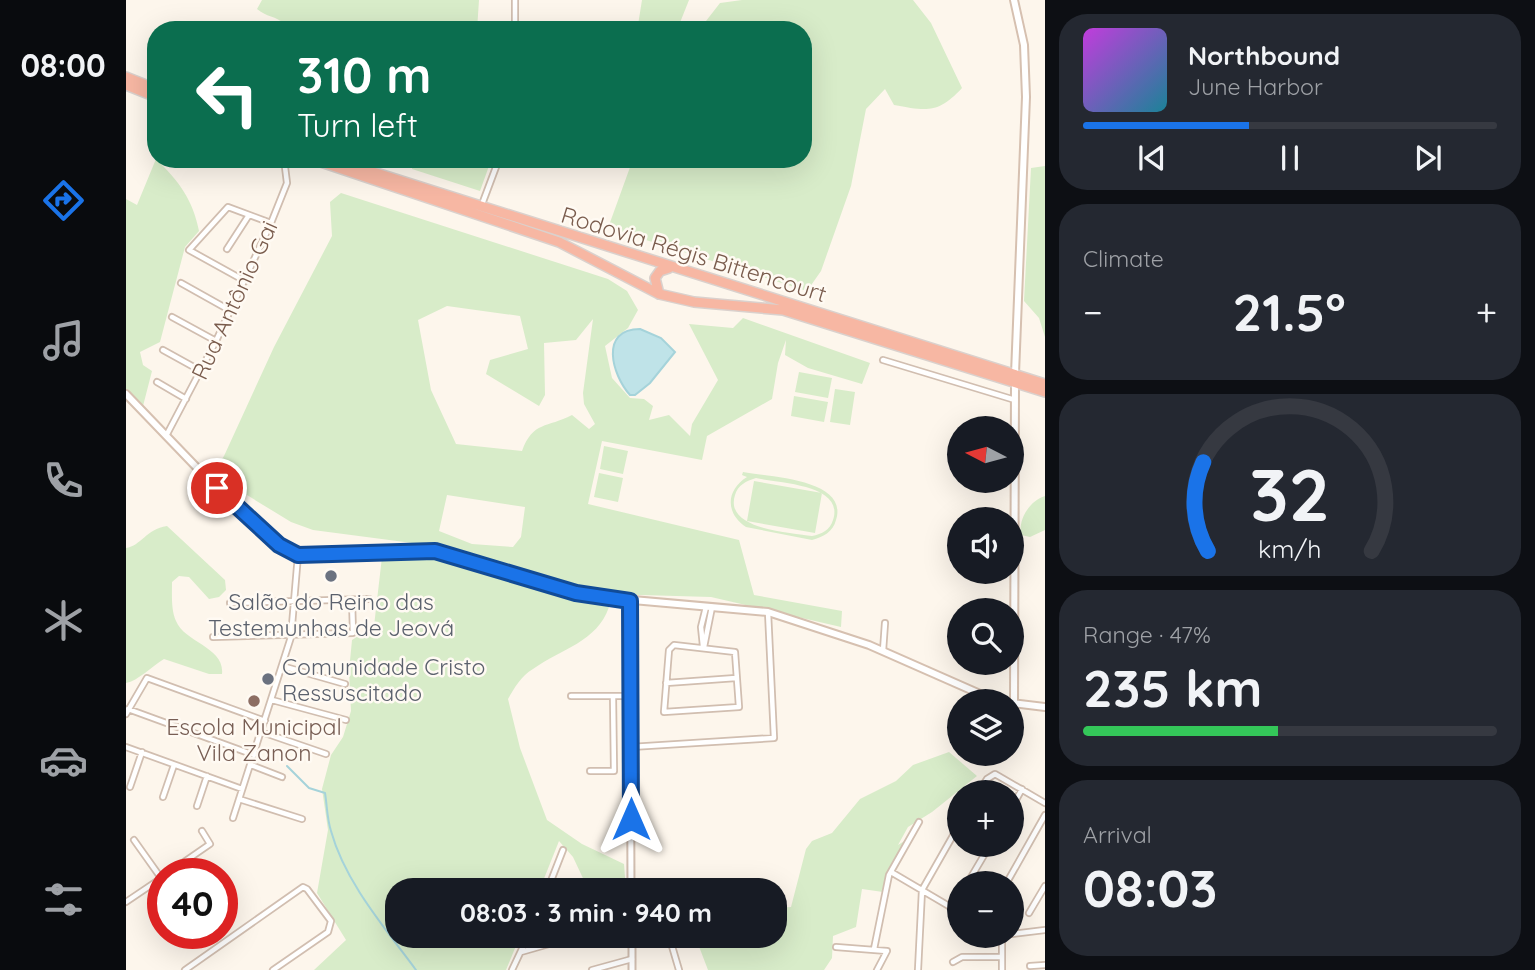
<!DOCTYPE html>
<meta charset="utf-8">
<style>
body{margin:0;font-family:Quicksand,sans-serif;background:#242831;color:#f1f3f6;height:100vh;display:flex;flex-direction:column;font-size:26px;white-space:nowrap}
*{box-sizing:border-box;margin:0}
p{font-size:23px;color:#9ea1a6}
.icon{flex:none;width:38px;height:38px;fill:none;stroke:currentColor;stroke-width:2;stroke-linecap:round;stroke-linejoin:round}
.map{position:relative;flex:1;overflow:hidden}
.sheet{display:flex;flex-direction:column;gap:14px;padding:14px;background:#0d0f14;width:490px}
.sheet>*{flex:none}
.top-card{position:absolute;left:21px;top:21px;width:665px;height:147px;border-radius:28px;box-shadow:0 7px 28px #0002;background:#0b6e4f;color:#fff;overflow:hidden}
.needle{width:46px;rotate:276deg}
.fabs{position:absolute;left:821px;top:416px;display:grid;gap:14px}
.fabs a{display:grid;place-items:center;width:77px;height:77px;border-radius:50%;background:#171b24;box-shadow:0 7px 28px #0002;font-size:35px}
.speed{position:absolute;left:21px;top:858px;display:flex;gap:14px;font-size:35px;font-weight:700;text-align:center}
.speed>*{display:grid;place-content:center;width:91px;height:91px;border-radius:50%;background:#171b24;box-shadow:0 7px 28px #0002;line-height:1}
.speed .limit{border:10px solid #d22;background:#fff;color:#111}
.pin{position:absolute;display:grid;place-items:center;width:60px;height:60px;color:#fff;margin:-30px;border:4px solid #fff;border-radius:50%;box-shadow:0 2px 7px #0007}
.me{position:absolute;width:77px;margin:-38px;rotate:0deg;stroke-linejoin:round;filter:drop-shadow(0 0 5px #0008)}
.turn{display:flex;align-items:center;gap:24px;height:147px;padding:0 35px;font-size:32px}
.turn .icon{width:91px;height:91px;stroke-width:2.5}
.turn b{display:block;font-size:49px;line-height:60px}
.big{font-size:52px;font-weight:700;line-height:1.1}
.sheet .card{flex:1;display:flex;flex-direction:column;justify-content:center;gap:10px;min-width:0;padding:0 24px;border-radius:28px;background:#242831}
.sheet .dial{align-items:center;gap:0}
.dial svg{height:182px;overflow:visible;fill:none;stroke:#363941;stroke-width:7;stroke-linecap:round;text-anchor:middle}
.dial text{fill:#f1f3f6;stroke:none}
.song{display:flex;align-items:center;gap:21px}
.cover{width:84px;height:84px;border-radius:10px;background:linear-gradient(135deg,hsl(290 70% 55%),hsl(190 70% 35%))}
.played{height:7px;border-radius:4px;background:linear-gradient(90deg,#1a73e8 40%,#363941 40%)}
.keys{display:flex;justify-content:space-around;direction:ltr}
.heat{display:flex;justify-content:space-between;align-items:center;font-size:38px;direction:ltr}
.charge{height:10px;border-radius:5px;background:linear-gradient(90deg,#34c759 47%,#363941 0)}
.trip{position:absolute;left:259px;top:878px;width:402px;height:70px;border-radius:28px;background:#171b24;box-shadow:0 7px 28px #0002;font-weight:700;line-height:70px;text-align:center}
main{display:flex;flex:1;min-height:0}
.tabs{display:flex;flex-direction:column;width:126px;justify-content:space-around;align-items:center;background:#090b0e;color:#9ea1a6}
.tabs .icon{width:49px;height:49px}
.tabs .current{color:#1a73e8}
.tabs b{font-size:32px;color:#f1f3f6}
.map>svg:first-child{display:block}
</style>
<main>
<nav class="tabs">
<b>08:00</b>
<svg class="icon current" aria-label="directions" viewBox="0 0 24 24"><path d="M12 3l9 9-9 9-9-9zM9 14v-3h6M13 9l2 2-2 2"/></svg>
<svg class="icon" aria-label="music" viewBox="0 0 24 24"><path d="M9 18V5l10-2v13"/><circle cx="6" cy="18" r="3"/><circle cx="16" cy="16" r="3"/></svg>
<svg class="icon" aria-label="phone" viewBox="0 0 24 24"><path d="M5 4h4l2 5-3 2q2 4 5 5l2-3 5 2v4C11 20 4 13 5 4z"/></svg>
<svg class="icon" aria-label="climate" viewBox="0 0 24 24"><path d="M12 3v18M4 7l16 10M4 17L20 7"/></svg>
<svg class="icon" aria-label="car" viewBox="0 0 24 24"><path d="M5 17H2v-5l4-1 3-4h7l3 4 3 1v5h-3M9 17h6M6 11h13"/><circle cx="7" cy="17" r="2"/><circle cx="17" cy="17" r="2"/></svg>
<svg class="icon" aria-label="filters" viewBox="0 0 24 24"><path d="M4 7h16M4 17h16"/><circle cx="9" cy="7" r="2"/><circle cx="15" cy="17" r="2"/></svg>
</nav>
<div class="map">
<svg width="919" height="970" viewBox="0 0 919 970">
<rect width="100%" height="100%" fill="#fdf6ec"/>
<path fill="#d8ecc9" fill-rule="evenodd" d="M136 0H353L351 30H277L258 26 255 30H159V24C150 16 140 17 131 9Z
M516 0H563L551 30H517L512 25Z
M616 0H787L805 23 836 88C812 114 801 111 768 105L759 89 740 109 725 186 695 271 681 291 482 228 507 159H677V30H573L594 3Z
M30 159C53 181 67 200 73 231L59 247 34 342 14 352 17 365 26 371 17 406 0 390V199L11 205Z
M287 159H351L363 166 354 191 286 169Z
M919 166V337L913 318 898 301 905 168Z
M215 193 482 279 501 291 512 310 502 328 479 346 486 378 504 398 518 399 527 406 523 420 543 415 564 436 566 424 592 380 563 324 607 328 617 318 744 363 736 384 682 368 659 355 660 340 652 363 646 399 581 436 576 460 476 441 462 504 613 540 628 595 716 611 715 627 585 597 480 594 449 589 309 546 187 530 165 522 75 467 81 460 91 466 98 456 148 347 206 236 204 202ZM321 306 394 316 402 349 364 360 360 374 413 406 419 395 418 343 450 340 467 319 457 393 458 404 469 424 463 429 446 415C421 428 407 421 396 451L330 444 305 390 292 320ZM321 495 399 507 395 537 387 547 346 544 313 531Z
M673 372 706 378 702 398 669 392Z
M709 389 729 392 724 425 704 422Z
M668 396 702 402 698 422 665 416Z
M478 446 502 451 497 474 474 469Z
M617 472C644 477 723 479 710 520 707 532 697 537 686 540L620 527C599 513 600 490 621 477L616 475ZM630 478C652 483 719 484 707 520 704 530 696 534 686 536 664 532 598 530 609 495 612 485 620 481 630 478Z
M473 473 497 478 492 502 468 497Z
M628 481 696 493 689 533 621 521Z
M919 496V530L904 537 895 535C892 520 903 501 919 496Z
M41 526 99 580 100 590 93 597 83 599 63 577 53 576 46 582C46 595 45 610 50 621 59 643 99 647 96 674H83L38 659C26 666 12 681 0 683V548C15 546 20 529 41 526Z
M310 553 483 607C471 642 435 649 407 669 395 676 389 687 382 699L394 748 421 820 456 844 498 864 500 891H463L447 857 433 841 413 891H271V936H394L380 970H188L220 940 191 893 202 830 196 789 205 755 217 737 225 711 223 671 226 640 248 626 256 557Z
M823 752 851 776 806 812 782 827 772 845 780 840 761 872 757 892 736 889 730 927 707 936 706 958 698 970H582L569 936H649V908L665 907 680 849 686 841 706 833 734 799 770 781 787 765Z"/>
<path fill="#bfe3e8" stroke="#a5d3da" stroke-width="2" d="M514 329 535 338 549 352 524 383 509 395H504C486 375 473 329 514 329Z"/>
<g fill="none" stroke-linecap="round" stroke-linejoin="round">
<path stroke="#a5d3da" stroke-width="2" d="M161 766 183 788 199 793C201 805 201 819 205 831 219 882 259 928 290 970"/>
<defs>
<path id="minor" d="M389 0V30
M355 207 373 159
M101 249 123 215
M119 281 63 250 102 207 145 223
M55 283 105 311
M46 317 90 341
M37 350 75 371
M757 360 889 400
M31 382 60 399
M40 436 90 341 145 223 161 183 158 159
M104 603 243 599
M87 637 227 633 226 600
M548 645 609 652 613 707 538 712 543 650Z
M577 646 575 627 580 607
M578 647 586 607
M757 651 759 623
M156 666 219 684
M540 683 610 678
M445 696H504
M146 700 220 720
M2 709 128 755
M0 714 21 678 139 721
M136 732 200 754
M0 747 116 789
M505 747 648 738 642 612
M125 765 156 777
M464 771H488L487 696
M4 787 16 752
M852 793 861 779 869 774 919 803
M37 797 48 765
M113 799 176 819
M71 806 81 776
M886 807 896 789
M107 818 165 637 172 555
M8 840 35 878
M765 872 833 912
M42 873 84 844 76 831
M841 884 864 845
M880 884 919 815
M421 891 437 850
M0 902 37 877
M827 908 833 898
M903 913 919 886
M886 934 919 930
M543 936 553 970
M876 937V970
M710 947 761 951 751 970
M748 949 763 875 793 822
M395 952 451 936
M827 962 836 957H876
M904 966 919 965
M59 970 177 887 181 889 205 921 202 932 147 970
M386 970 402 936
M466 970 506 959
M792 970 796 890 833 825"/>
<path id="tertiary" d="M504 601 505 891
M506 936V970"/>
<path id="secondary" d="M888 0 898 45 900 97 889 374
M0 394 101 499 167 554 187 557 309 551 462 596 642 612 743 645 861 697 880 702
M886 703 919 707
M888 703 889 382"/>
<path id="motorway" d="M0 77 30 89
M0 85 30 97
M186 159 433 242 533 294 568 302 657 310 919 392
M206 159 919 384
M533 294 529 278 534 271 543 268"/>
</defs>
<use href="#minor" stroke="#d1beb0" stroke-width="8"/>
<use href="#tertiary" stroke="#d1beb0" stroke-width="9"/>
<use href="#secondary" stroke="#d6c0b0" stroke-width="10"/>
<use href="#motorway" stroke="#dad1cd" stroke-width="12"/>
<use href="#minor" stroke="#fff" stroke-width="4.5"/>
<use href="#tertiary" stroke="#fff" stroke-width="5"/>
<use href="#secondary" stroke="#fff" stroke-width="6"/>
<use href="#motorway" stroke="#f7b7a3" stroke-width="9"/>
</g>
<g fill="none" stroke-linecap="round" stroke-linejoin="round">
<defs>
<path id="route" d="M91 488 153 545 172 555 309 551 450 593 504 601 505 819"/>
</defs>
<use href="#route" stroke="#114b97" stroke-width="18"/>
<use href="#route" stroke="#1a73e8" stroke-width="12"/>
</g>
<g fill="#6b7280" stroke="#fffaf3" stroke-width="2.5">
<circle cx="205" cy="576" r="7"/>
<circle cx="142" cy="679" r="7"/>
</g>
<circle fill="#8d6e63" stroke="#fffaf3" stroke-width="2.5" cx="128" cy="701" r="7"/>
<g text-anchor="middle" dominant-baseline="central" stroke-width="5" stroke-linejoin="round" paint-order="stroke">
<g font-size="23" fill="#7a5c4d" stroke="#fffaf3">
<text transform="translate(568 254) rotate(17)">Rodovia Régis Bittencourt</text>
<text transform="translate(108 300) rotate(-65)">Rua Antônio Gai</text>
</g>
<g font-size="23" fill="#5b616d" stroke="#fffaf3">
<text x="205" y="601">Salão do Reino das<tspan x="205" dy="26">Testemunhas de Jeová</tspan></text>
<text x="156" y="666" text-anchor="start">Comunidade Cristo<tspan x="156" dy="26">Ressuscitado</tspan></text>
</g>
<g font-size="23" fill="#785e54" stroke="#fffaf3">
<text x="128" y="726">Escola Municipal<tspan x="128" dy="26">Vila Zanon</tspan></text>
</g>
</g>
</svg>
<div class="fabs">
<a><svg class="needle" viewBox="-14 -14 28 28"><path d="M0-13l5 13h-10z" fill="#e53935"/><path d="M0 13l5-13h-10z" fill="#9ea1a6"/></svg></a>
<a><svg class="icon" aria-label="sound" viewBox="0 0 24 24"><path d="M4 9h4l5-4v14l-5-4H4zM17 9q2 3 0 6"/></svg></a>
<a><svg class="icon" aria-label="search" viewBox="0 0 24 24"><circle cx="10" cy="10" r="6"/><path d="M15 15l6 6"/></svg></a>
<a><svg class="icon" aria-label="layers" viewBox="0 0 24 24"><path d="M12 4l9 5-9 5-9-5zM3 14l9 5 9-5"/></svg></a>
<a>+</a>
<a>−</a>
</div>
<div class="speed"><div class="limit">40</div></div>
<div class="pin" style="left:91px;top:488px;background:#d93025"><svg class="icon" aria-label="arrive" viewBox="0 0 24 24"><path d="M6 21V4h12l-3 4 3 4H6"/></svg></div>
<svg class="me" style="left:505px;top:819px" viewBox="-20 -20 40 40"><path d="M0-17L14 15 0 8-14 15z" fill="#1a73e8" stroke="#fff" stroke-width="4"/></svg>
<div class="trip">08:03 · 3 min · 940 m</div>
<div class="top-card">
<div class="turn"><svg class="icon" aria-label="left" viewBox="0 0 24 24"><path d="M17 20v-9H6M10 6l-5 5 5 5"/></svg><div><b>310 m</b>Turn left</div></div>
</div>
</div>
<section class="sheet">
<div class="card">
<div class="song"><i class="cover"></i><div><b>Northbound</b><p>June Harbor</p></div></div>
<div class="played"></div>
<div class="keys"><svg class="icon" aria-label="previous" viewBox="0 0 24 24"><path d="M18 5L8 12l10 7zM5 5v14"/></svg><svg class="icon" aria-label="pause" viewBox="0 0 24 24"><path d="M8 5v14M16 5v14"/></svg><svg class="icon" aria-label="next" viewBox="0 0 24 24"><path d="M6 5l10 7-10 7zM19 5v14"/></svg></div>
</div>
<div class="card"><p>Climate</p>
<div class="heat"><a>−</a><b class="big">21.5°</b><a>+</a></div>
</div>
<div class="card dial"><svg viewBox="0 0 100 80">
<path d="M14 69A42 42 0 1 1 86 69"/>
<path d="M14 69A42 42 0 0 1 12 30" stroke="#1a73e8"/>
<text x="50" y="56" font-size="32" font-weight="700">32</text>
<text x="50" y="72" font-size="11">km/h</text>
</svg></div>
<div class="card"><p>Range · 47%</p><b class="big">235 km</b><div class="charge"></div></div>
<div class="card"><p>Arrival</p><b class="big">08:03</b></div>
</section>
</main>
